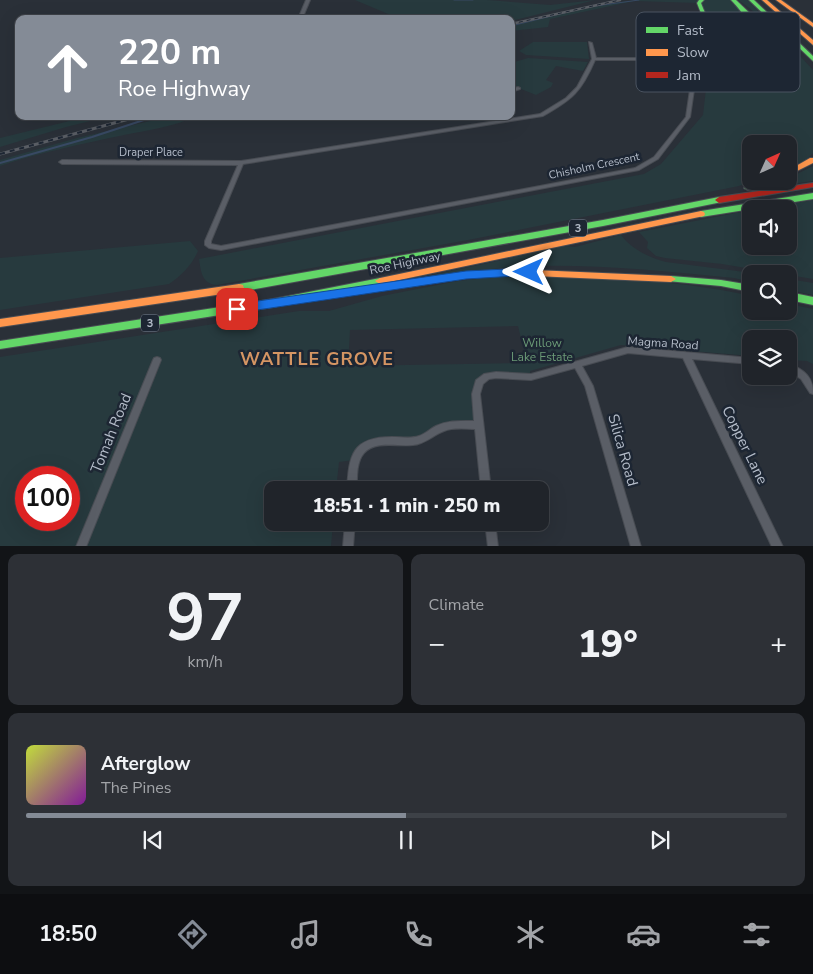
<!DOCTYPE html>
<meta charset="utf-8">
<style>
body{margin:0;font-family:"Nunito Sans",sans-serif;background:#2d3036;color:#f1f3f6;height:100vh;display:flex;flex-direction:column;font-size:19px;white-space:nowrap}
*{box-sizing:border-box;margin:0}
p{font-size:16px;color:#a2a4a8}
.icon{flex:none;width:28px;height:28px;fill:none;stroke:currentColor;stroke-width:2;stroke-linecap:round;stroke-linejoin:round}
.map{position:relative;height:546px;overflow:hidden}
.drawer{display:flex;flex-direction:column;gap:8px;padding:8px;background:#121417;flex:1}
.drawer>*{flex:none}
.banner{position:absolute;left:15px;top:15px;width:500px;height:105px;border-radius:10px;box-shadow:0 5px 20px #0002,0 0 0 1px #3d4147;background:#848b96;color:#fff;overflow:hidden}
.needle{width:32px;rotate:45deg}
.controls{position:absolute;left:742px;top:135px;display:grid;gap:10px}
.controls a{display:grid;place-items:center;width:55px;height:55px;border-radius:10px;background:#20242a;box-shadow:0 5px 20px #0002,0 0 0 1px #3d4147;font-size:25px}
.speed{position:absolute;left:15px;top:466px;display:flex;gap:10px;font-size:25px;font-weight:700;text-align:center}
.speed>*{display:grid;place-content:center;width:65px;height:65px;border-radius:50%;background:#20242a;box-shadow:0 5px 20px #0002,0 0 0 1px #3d4147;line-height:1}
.speed .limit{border:8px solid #d22;background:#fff;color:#111}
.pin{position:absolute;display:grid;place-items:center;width:42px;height:42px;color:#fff;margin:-21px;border-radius:10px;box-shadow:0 2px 8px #0006}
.me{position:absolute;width:55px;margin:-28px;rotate:270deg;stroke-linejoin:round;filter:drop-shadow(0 0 4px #0008)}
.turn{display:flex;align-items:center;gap:18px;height:105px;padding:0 20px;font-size:22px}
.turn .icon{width:65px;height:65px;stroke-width:2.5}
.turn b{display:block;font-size:35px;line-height:42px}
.big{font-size:38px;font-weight:800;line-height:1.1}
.drawer .widget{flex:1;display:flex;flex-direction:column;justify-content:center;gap:8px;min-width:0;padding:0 18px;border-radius:10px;background:#2d3036}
.drawer .dial{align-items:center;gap:0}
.dial b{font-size:65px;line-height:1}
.song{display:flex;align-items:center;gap:15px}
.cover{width:60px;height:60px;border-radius:8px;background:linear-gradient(135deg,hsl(70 70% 55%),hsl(290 70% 35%))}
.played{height:5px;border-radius:2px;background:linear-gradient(90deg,#848b96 50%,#3d4147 50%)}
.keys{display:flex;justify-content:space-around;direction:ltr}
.heat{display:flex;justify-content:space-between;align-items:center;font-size:28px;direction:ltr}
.drawer .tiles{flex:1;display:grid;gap:8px;grid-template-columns:1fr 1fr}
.widget:last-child{grid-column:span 2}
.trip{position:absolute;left:264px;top:481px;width:285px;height:50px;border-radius:10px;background:#20242a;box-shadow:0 5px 20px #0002,0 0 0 1px #3d4147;font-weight:800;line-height:50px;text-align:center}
.tab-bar{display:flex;height:80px;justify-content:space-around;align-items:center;background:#0d0e11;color:#a2a4a8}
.tab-bar .icon{width:35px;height:35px}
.tab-bar .on{color:#848b96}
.tab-bar b{font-size:22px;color:#f1f3f6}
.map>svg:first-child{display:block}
</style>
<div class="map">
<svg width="813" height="547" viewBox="0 0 813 547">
<rect width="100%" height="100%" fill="#2a3038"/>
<path fill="#273a3e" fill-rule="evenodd" d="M355 0H487L550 5 595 0 511 21V19H400Z
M639 0H733L740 5 749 20 738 39C709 31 709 32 699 3L634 1 550 19 548 27 511 31V26C554 15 595 4 639 0Z
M738 0H748L813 70V153L806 160 789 168V144H751L752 181 739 186 468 240 217 285C202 284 201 272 199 259L644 174 661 164 703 115 707 80 717 65 754 44 761 36 764 28C760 15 749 7 738 0Z
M533 42H587L589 59 526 55 519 51Z
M528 58 588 62 583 71 556 66 546 80 553 83 551 87 536 95 511 85V63Z
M90 116H110L66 127 0 147V138Z
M172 116H196C174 127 148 130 124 135 82 144 41 152 0 166V160L77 138Z
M813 166V181L768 187 766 185 789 181V178Z
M813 200V279L722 264 665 258 656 256 647 248 648 242 639 232 751 210V246H789V209H758Z
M621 235C631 249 650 258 666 262L761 274H751V282L734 278C665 271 597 264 528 266 490 268 452 274 414 279L566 246 575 247Z
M190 241 198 251C192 265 181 276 169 284L0 310V258Z
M503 276C586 278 670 278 751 296V311H789V304L813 309V364L807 361 789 360V339H751V356L621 345 530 371 531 377 496 375 479 382V425H455L427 438 372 444 354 460 339 462 336 490H272V522L333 523 331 546 0 547V357L299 311H329L382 296 458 281ZM518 326 527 363 348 366 350 330ZM26 478H69V520H26Z
M789 279 813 283V295L789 290Z"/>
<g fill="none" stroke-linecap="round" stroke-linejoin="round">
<path stroke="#384963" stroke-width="1" d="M454 0H473
M511 26 588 7 639 0"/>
<path stroke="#384963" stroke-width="2" d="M0 163 92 137 156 116"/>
<defs>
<path id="street" d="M306 0H310L302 19H298Z
M737 38 750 42 748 43 738 40 713 54 702 63V64L744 43 747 44 701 68 696 76 690 117 658 159 639 170 221 250 209 248 205 245V241L238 165 62 164 59 162 62 160 241 161 540 114 566 98 577 87 592 59 589 42 592 43 596 58H651L698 65C702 54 726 44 737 38ZM595 60H651L697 68 692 76 686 117 654 157 635 168 221 246 211 244V241L243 164 543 116C573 99 581 92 595 60Z
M518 87 520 88V89L511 92V89Z
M628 347 751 358V364L692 359 783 547H772L683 358 628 353 582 366 593 386 641 547H631L585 386 575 368 531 380 496 378 489 379 483 384 480 394 491 490H481L475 429C465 429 454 427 444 431 433 435 425 444 413 445 398 447 376 440 364 453 356 462 357 478 357 490H347C349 455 352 437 392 437 401 437 411 439 419 436 425 434 430 429 436 426 448 420 461 421 474 421L472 394 476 380 484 374 496 372 531 374Z
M157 357 160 358 161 360 86 547H76L153 360 154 358Z
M789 364C805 370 813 377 813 394L810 393 801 379 789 371Z
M345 522H355L353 547H343Z
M485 522H495L498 547H488Z"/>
<path id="fast" d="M699 0H704L701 3C707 19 713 29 729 37L731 35 737 37C752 21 742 12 731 0H736L759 22 758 34 745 46C717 38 707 31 697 3ZM749 18 753 22 752 34 744 42 739 40 748 30Z
M749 0H754L813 56V61Z
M760 181H773L748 190 744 188Z
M813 193V199L701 217 697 214 701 211Z
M719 197 722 198 723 200 722 202 603 226 239 292 234 288 239 284 603 220Z
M671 276 721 280 751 285V292L721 286 667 281 666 279 667 277Z
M380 278 384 279 385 281 384 283 273 307 0 349V341L273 299Z
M789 292 813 297V305L789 300Z"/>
<path id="slow" d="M762 0H767L813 40V45Z
M776 0H781L813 23V27Z
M810 158H813V163L789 175V170Z
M701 211 704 212 705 214 704 216 380 284 375 281 380 278Z
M511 269 671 276 676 279 671 282 511 275 466 278 406 287 401 284 406 281 466 272Z
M239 284 243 285 244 288 243 291 0 327V319Z"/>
<path id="jam" d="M813 183V187L719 203 715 200 719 197Z"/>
</defs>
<use href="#street" stroke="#484c53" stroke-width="2"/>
<use href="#fast" stroke="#484c53" stroke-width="2"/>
<use href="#slow" stroke="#484c53" stroke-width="2"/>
<use href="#jam" stroke="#484c53" stroke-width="2"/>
<use href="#street" fill="#5a5e66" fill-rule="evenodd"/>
<use href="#fast" fill="#63d668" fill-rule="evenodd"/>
<use href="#slow" fill="#ff974d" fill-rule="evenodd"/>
<use href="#jam" fill="#b3261e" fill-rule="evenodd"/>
<defs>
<path id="rail-far1" d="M511 24 620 0"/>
<path id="rail" d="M0 154 140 116"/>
</defs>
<use href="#rail-far1" stroke="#595d64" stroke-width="2.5"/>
<use href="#rail" stroke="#595d64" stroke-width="3"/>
<use href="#rail-far1" stroke="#1d2633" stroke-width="1" stroke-dasharray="4" stroke-linecap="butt"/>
<use href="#rail" stroke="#1d2633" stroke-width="2" stroke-dasharray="5" stroke-linecap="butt"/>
</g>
<path fill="#1a73e8" stroke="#114b97" d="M529 268 535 272 533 275 466 279 237 313 231 309 237 304 466 271Z"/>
<g text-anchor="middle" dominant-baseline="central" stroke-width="5" stroke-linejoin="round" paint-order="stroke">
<g font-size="11" fill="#b4bcc9" stroke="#1d2633">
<text x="151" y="152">Draper Place</text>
<text transform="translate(594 166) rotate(-12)">Chisholm Crescent</text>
</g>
<g fill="#1d2633" stroke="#878f9c" stroke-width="1">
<rect x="569" y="219.5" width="18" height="17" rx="4"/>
<rect x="141" y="314.5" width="18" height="17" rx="4"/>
</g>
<g font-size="11" font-weight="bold" fill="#b4bcc9">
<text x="578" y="228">3</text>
<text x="150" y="323">3</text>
</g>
<g font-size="12" fill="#b4bcc9" stroke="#1d2633">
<text transform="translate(405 263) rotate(-12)">Roe Highway</text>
<text transform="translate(663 343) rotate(4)">Magma Road</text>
</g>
<g font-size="12" fill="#6b9a76" stroke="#1d2633">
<text x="542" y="343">Willow<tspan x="542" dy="14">Lake Estate</tspan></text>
</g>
<g font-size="15" fill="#b4bcc9" stroke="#1d2633">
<text transform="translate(111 433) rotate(-68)">Tomah Road</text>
<text transform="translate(745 445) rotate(64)">Copper Lane</text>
<text transform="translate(623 450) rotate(74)">Silica Road</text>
</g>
<g font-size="18" font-weight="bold" letter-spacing="1" fill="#d59563" stroke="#1d2633">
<text x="317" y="359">WATTLE GROVE</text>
</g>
</g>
<rect x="636" y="12" width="164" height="80" rx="8" fill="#1d2633" stroke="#4a5360" stroke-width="1"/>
<rect x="646" y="27" width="22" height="6" fill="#63d668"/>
<rect x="646" y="49" width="22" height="7" fill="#ff974d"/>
<rect x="646" y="72" width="22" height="6" fill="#b3261e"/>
<g font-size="14" fill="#b4bcc9">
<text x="677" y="35">Fast</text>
<text x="677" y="57">Slow</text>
<text x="677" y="80">Jam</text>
</g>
</svg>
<div class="controls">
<a><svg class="needle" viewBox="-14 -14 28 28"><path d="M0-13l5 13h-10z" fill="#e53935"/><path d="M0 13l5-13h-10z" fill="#a2a4a8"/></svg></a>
<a><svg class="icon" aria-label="sound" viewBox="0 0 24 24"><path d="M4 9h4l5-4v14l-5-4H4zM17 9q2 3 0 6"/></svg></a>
<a><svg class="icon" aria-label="search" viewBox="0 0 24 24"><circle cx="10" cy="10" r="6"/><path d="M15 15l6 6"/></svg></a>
<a><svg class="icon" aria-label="layers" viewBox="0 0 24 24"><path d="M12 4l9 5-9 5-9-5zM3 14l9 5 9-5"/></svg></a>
</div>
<div class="speed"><div class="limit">100</div></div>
<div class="pin" style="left:237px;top:309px;background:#d93025"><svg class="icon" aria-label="arrive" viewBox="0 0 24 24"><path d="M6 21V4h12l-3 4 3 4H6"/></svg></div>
<svg class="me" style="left:529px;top:272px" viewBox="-20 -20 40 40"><path d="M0-17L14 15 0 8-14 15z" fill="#1a73e8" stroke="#fff" stroke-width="4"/></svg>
<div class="trip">18:51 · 1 min · 250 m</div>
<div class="banner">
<div class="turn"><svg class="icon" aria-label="ahead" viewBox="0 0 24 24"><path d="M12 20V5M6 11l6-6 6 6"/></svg><div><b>220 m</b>Roe Highway</div></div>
</div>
</div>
<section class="drawer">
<div class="tiles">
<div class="widget dial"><b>97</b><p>km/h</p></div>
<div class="widget"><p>Climate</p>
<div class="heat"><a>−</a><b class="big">19°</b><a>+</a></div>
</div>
<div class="widget">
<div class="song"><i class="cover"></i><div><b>Afterglow</b><p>The Pines</p></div></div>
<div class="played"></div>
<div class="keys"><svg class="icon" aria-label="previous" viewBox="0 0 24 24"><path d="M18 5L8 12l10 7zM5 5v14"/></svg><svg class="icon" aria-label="pause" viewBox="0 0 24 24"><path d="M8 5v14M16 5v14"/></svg><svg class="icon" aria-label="next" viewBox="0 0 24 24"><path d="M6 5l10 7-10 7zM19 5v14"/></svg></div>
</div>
</div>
</section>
<nav class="tab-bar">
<b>18:50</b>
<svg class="icon on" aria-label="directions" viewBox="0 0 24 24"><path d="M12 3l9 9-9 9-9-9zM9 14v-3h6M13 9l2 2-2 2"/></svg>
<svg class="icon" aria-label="music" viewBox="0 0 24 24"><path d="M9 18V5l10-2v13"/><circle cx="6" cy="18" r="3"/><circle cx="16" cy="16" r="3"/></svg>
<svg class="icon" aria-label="phone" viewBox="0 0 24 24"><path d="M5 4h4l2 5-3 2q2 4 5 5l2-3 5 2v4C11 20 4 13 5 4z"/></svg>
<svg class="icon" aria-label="climate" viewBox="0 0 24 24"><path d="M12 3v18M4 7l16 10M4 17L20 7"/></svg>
<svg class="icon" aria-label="car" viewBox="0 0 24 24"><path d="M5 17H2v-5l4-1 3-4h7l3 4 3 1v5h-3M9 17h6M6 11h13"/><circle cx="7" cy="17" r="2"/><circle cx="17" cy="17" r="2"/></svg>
<svg class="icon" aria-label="filters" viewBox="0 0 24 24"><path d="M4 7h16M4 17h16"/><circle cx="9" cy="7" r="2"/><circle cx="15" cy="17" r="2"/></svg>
</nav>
